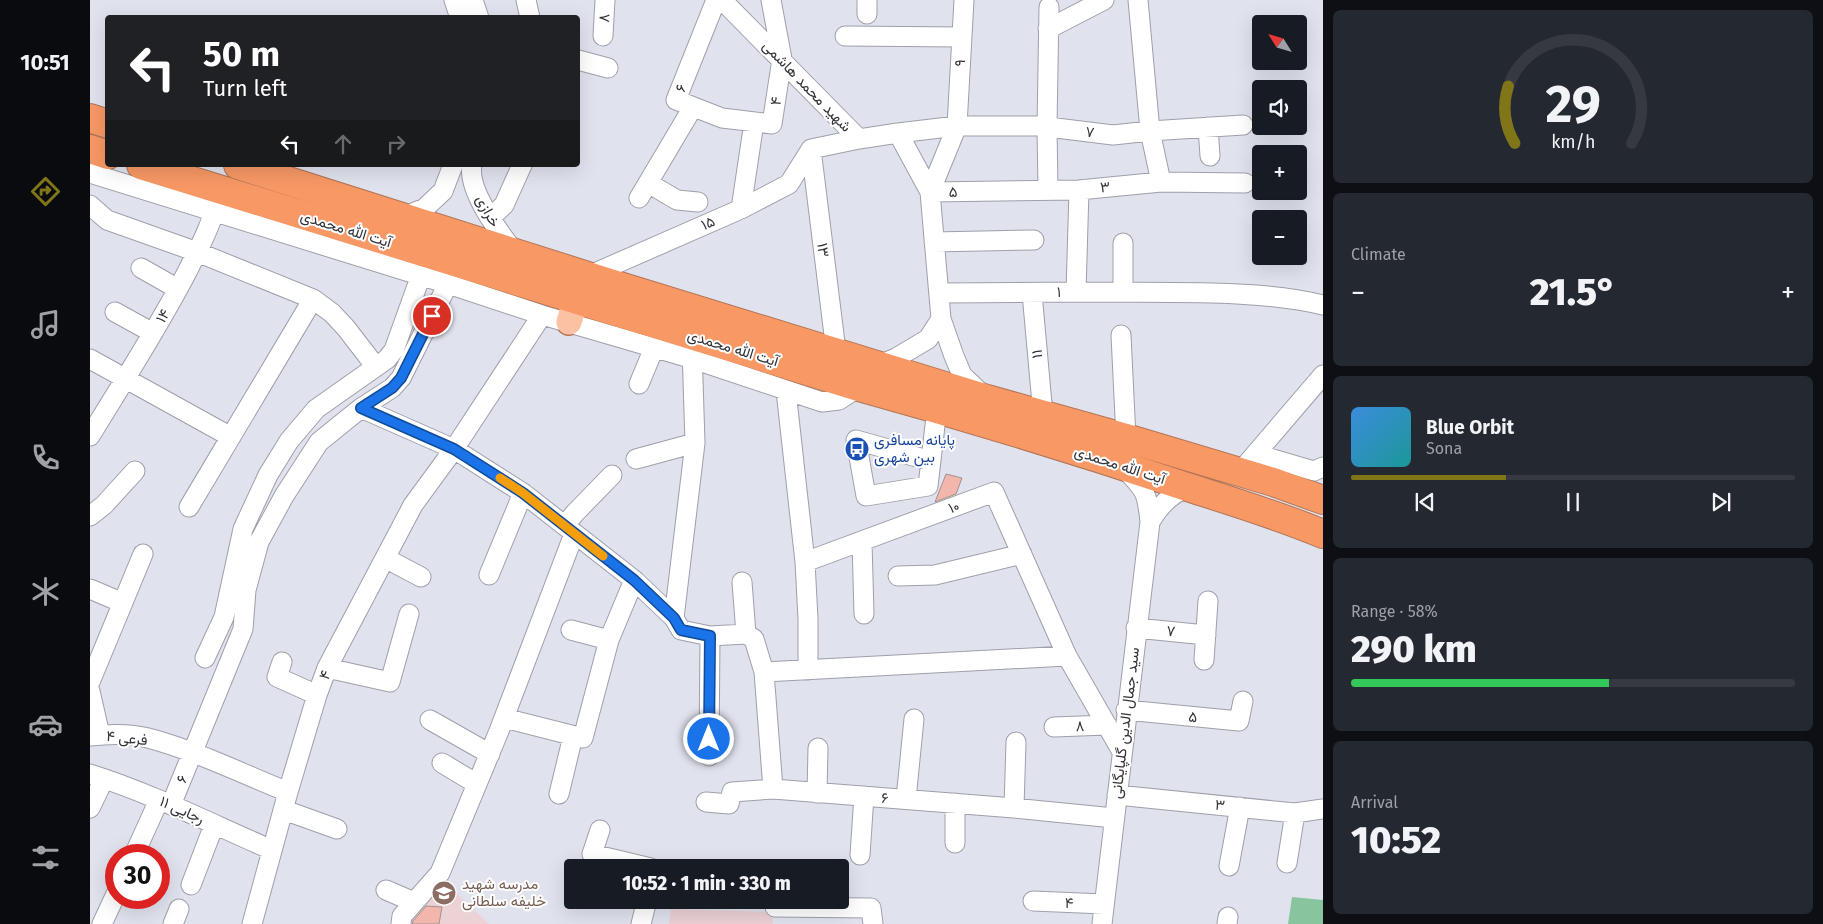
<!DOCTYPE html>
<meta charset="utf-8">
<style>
body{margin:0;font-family:"Fira Sans",Vazirmatn,sans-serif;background:#242831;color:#f1f3f6;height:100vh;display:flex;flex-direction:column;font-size:19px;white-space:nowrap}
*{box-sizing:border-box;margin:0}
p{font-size:16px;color:#9ea1a6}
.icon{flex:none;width:28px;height:28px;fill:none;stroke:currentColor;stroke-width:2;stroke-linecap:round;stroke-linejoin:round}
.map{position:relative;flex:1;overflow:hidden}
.details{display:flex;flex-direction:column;gap:10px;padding:10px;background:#0d0f14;width:500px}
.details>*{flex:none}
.hud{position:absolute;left:15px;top:15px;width:475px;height:152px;border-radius:5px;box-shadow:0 5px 20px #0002;background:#202124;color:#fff;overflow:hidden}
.needle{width:32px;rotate:307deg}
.buttons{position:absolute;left:1162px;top:15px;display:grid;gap:10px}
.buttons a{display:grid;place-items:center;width:55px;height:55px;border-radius:5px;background:#171b24;box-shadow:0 5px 20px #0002;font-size:25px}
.speed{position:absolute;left:15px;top:844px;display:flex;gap:10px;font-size:25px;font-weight:700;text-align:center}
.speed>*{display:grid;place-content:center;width:65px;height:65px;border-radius:50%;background:#171b24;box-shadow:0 5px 20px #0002;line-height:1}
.speed .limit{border:8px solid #d22;background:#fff;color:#111}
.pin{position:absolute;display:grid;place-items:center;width:42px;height:42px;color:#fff;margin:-21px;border:2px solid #fff;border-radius:50%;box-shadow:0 1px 5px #0007}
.me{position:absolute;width:55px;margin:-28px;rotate:0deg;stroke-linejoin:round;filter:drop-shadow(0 0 4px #0008)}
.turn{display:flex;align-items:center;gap:18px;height:105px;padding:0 15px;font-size:22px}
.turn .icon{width:65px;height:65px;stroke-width:2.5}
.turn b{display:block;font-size:35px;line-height:42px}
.lanes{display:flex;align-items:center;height:48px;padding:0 15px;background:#0003;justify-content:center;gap:25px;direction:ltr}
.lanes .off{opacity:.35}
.big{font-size:38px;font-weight:800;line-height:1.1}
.details .card{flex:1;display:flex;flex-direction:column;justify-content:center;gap:8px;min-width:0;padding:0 18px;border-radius:8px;background:#242831}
.details .dial{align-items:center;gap:0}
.dial svg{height:130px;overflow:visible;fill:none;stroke:#363941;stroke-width:7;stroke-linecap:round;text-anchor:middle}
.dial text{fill:#f1f3f6;stroke:none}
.song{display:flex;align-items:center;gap:15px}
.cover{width:60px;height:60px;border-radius:8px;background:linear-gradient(135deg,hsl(210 70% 55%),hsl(180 70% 35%))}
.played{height:5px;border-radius:2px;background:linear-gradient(90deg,#807517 35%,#363941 35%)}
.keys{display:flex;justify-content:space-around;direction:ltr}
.heat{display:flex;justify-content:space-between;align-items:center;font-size:28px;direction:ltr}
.charge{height:8px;border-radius:4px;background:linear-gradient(90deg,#34c759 58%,#363941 0)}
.trip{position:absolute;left:474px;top:859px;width:285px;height:50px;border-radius:5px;background:#171b24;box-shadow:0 5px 20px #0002;font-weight:800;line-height:50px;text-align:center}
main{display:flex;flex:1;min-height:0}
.tabs{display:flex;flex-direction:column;width:90px;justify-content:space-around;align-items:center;background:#090b0e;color:#9ea1a6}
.tabs .icon{width:35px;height:35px}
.tabs .active{color:#807517}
.tabs b{font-size:22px;color:#f1f3f6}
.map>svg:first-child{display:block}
</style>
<main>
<nav class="tabs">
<b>10:51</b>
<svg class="icon active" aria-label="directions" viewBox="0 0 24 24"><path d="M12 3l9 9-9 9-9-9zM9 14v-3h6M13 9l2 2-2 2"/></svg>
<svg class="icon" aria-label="music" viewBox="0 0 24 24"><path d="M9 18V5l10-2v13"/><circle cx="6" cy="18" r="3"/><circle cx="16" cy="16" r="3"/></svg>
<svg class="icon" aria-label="phone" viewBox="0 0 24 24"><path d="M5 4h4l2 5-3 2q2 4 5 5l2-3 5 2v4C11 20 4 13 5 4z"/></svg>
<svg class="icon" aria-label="climate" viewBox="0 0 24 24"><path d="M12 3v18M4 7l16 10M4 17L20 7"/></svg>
<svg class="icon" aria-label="car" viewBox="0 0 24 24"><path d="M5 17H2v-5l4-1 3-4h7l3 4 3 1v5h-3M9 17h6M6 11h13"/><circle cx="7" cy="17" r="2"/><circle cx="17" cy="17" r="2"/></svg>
<svg class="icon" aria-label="filters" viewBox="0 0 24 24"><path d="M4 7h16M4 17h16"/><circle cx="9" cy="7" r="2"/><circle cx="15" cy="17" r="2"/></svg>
</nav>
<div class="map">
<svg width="1233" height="924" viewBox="0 0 1233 924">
<rect width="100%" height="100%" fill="#e0e2ee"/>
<path fill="#ecd1d5" d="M354 881 399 924H317Z
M581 909 682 912 683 924H579Z"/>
<path fill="#88c59f" d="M1202 897 1233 900V924H1198Z"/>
<path fill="#f2b6ad" stroke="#9f9290" d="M856 474 872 478 866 494 845 502Z
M336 906 352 907 349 924H322L323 921Z"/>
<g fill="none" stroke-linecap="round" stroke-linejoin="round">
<defs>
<path id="minor" d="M364 0 370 18
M383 0 389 18
M436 0 440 18
M626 0 586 100 632 118 682 124 692 59 681 0
M632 0 769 139 808 133 840 192 851 319 864 356 872 375 894 396
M777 0V14
M958 29 1014 0
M513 36 515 0
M755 36 872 37
M488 60 518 68
M1118 127 1120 156
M808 133 867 126H950L1023 135 1060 131 1048 0
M721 149 746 351
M721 149 769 139
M382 165C377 191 410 233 425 253
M0 173 358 284 452 315 603 359 732 402 749 400 769 387
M1071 182 1060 131 1153 125
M558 183 587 200 608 202
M958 190 957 127 959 7
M840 192 989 190 1071 182 1155 183
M840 192 867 126 874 0
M549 198 603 107
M0 205 17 220 107 252 223 299 242 313 256 328 286 367
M651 209 664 122
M313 217 335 208 353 191 363 165
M400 218 414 205 432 165
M844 242 944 240
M1033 243V292
M51 268 88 289
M498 276 651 209 699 184 721 149
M986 292C1031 292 1077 292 1122 293 1159 294 1197 296 1233 305
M849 293 986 292 989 190
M942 293 953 415
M25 312 63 333
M1031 335 1036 438
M0 359 141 437
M789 365 806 358 838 339 851 319
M549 384 564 348
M696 391 715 562 904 492 977 656 1031 750
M271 408 364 449 433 493 544 580 584 618 591 630 620 636 656 634 664 639 674 672 683 789 924 808 1024 818
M0 436C33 382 68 328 97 272 109 248 122 224 128 198
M1166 454 1224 471 1233 467
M546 459 605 443
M841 461 766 440 776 496 838 486 847 408
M1150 472 1233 375
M99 507 223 299
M0 516 14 505 45 471
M1060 522C1069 506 1081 494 1098 487
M475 525 485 513 522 475
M772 542 774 614
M295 558 331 577
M715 562 718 619V670
M399 575 433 493
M808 576 845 575 932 554
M652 582 656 634
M0 589 33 603
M584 618 605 443 602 348
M1046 628 1116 635
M481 630 519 640
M115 658 134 617 153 529 178 475 199 441 226 409 297 359 304 350 331 275
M1114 660 1118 601
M192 662 187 677 227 695
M237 668 300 682 319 614
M674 672 977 656
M0 682 53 554
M0 691 10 735
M1036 710 1149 721 1153 701
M414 718 493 738 519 640 544 580
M340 720 400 754
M964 727 1017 725
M0 736C18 734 39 733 58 738 104 750 153 774 198 792
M619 756 620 636
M352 763 387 784
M0 774C63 794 122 824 182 850
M727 793 728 748
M469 794 483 736
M1027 795 1205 813 1233 809
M816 799 824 719
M616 802 639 804 642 792 683 789
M865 803V843
M81 805 153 629 156 590 169 542 194 496 229 442 271 408 302 388 311 378 358 284
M0 808 14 779
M924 808 926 742
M194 810 247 829
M510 830 502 854 561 868
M44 855 69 800
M770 855 774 796
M1197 863 1205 813
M1139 866 1150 807
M101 885 124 825
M296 890 324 902
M943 901 1014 904
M685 907 781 908 783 924
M12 924 26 894
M83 924 89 909
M162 924 198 792 227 695 237 668 323 505 364 449 452 315
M311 924 312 916 350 873 409 731 484 534
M551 924 557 900
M1012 924 1060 522C1057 492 1056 491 1035 469
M1137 924 1138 917"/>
<path id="major" d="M479 322 486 299"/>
<path id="highway" d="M0 118 18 124
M0 149 18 155
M51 165 769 387C878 417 986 450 1094 486 1141 501 1188 515 1233 534
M148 165 520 283 897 399 1036 438 1183 482 1233 500"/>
</defs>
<use href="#minor" stroke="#9e9faa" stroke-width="21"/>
<use href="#major" stroke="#b27555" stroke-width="28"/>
<use href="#highway" stroke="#b27555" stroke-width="30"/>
<use href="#minor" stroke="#fff" stroke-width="19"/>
<use href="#major" stroke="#fac1a3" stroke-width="25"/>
<use href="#highway" stroke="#f79865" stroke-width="28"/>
</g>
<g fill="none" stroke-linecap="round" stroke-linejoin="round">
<defs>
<path id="route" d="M342 316 311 378 302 388 271 408 364 449 433 493 544 580 584 618 591 630 620 636 619 739"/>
</defs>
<use href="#route" stroke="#114b97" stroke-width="12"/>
<use href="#route" stroke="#1a73e8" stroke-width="9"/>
<path stroke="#f59e0b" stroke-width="9" d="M410 478 433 493 513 556"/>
</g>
<defs>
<symbol id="bus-disc" viewBox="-11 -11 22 22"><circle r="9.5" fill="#1a4fb4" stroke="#fff"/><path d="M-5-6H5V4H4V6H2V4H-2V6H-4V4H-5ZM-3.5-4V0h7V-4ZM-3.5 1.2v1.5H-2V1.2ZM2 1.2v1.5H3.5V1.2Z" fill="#fff"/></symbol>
<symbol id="school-disc" viewBox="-11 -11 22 22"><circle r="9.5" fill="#8d6e63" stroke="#fff"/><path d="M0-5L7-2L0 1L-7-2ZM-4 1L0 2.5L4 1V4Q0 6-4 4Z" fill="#fff"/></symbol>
</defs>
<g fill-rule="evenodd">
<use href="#bus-disc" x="753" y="435" width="28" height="28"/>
<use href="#school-disc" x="340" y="879" width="28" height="28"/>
</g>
<g text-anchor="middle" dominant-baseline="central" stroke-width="4" stroke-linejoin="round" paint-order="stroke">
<g font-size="15" fill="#323338" stroke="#fff">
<text transform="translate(514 18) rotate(-86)">۸</text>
<text transform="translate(870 63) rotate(-87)">۹</text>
<text transform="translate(717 86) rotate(46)">شهید محمد هاشمی</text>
<text transform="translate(591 88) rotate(-69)">۶</text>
<text transform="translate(686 101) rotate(-82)">۴</text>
<text transform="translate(1000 132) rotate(7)">۷</text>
<text transform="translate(1015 187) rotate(-5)">۳</text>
<text transform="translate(863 192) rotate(-1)">۵</text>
<text transform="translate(398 211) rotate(61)">خرازی</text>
<text transform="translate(618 223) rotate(-24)">۱۵</text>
<text transform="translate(256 229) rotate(17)">آیت الله محمدی</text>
<text transform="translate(733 250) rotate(83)">۱۳</text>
<text x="969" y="292">۱</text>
<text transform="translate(73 316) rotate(-60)">۱۴</text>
<text transform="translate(643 348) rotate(17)">آیت الله محمدی</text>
<text transform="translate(947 354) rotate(-95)">۱۱</text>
<text transform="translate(1030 465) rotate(18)">آیت الله محمدی</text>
<text transform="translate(864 507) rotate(-21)">۱۰</text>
<text transform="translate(1081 631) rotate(6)">۷</text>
<text transform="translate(235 675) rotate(-68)">۴</text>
<text transform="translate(1103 717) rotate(6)">۵</text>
<text transform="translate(1035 723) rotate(-83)">سید جمال الدین گلپایگانی</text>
<text transform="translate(990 726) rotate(-2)">۸</text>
<text transform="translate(37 738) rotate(6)">فرعی ۴</text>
<text transform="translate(92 779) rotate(-68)">۶</text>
<text transform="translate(795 798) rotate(3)">۶</text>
<text transform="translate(1130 805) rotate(6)">۳</text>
<text transform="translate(92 810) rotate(24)">رجایی ۱۱</text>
<text transform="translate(979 903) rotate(3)">۴</text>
</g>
<g font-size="15" fill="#164399" stroke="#fff" text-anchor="start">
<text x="784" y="440">پایانه مسافری<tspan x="784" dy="17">بین شهری</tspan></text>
</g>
<g font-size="15" fill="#785e54" stroke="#fff" text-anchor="start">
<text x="372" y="884">مدرسه شهید<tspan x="372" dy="17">خلیفه سلطانی</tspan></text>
</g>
</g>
</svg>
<div class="buttons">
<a><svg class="needle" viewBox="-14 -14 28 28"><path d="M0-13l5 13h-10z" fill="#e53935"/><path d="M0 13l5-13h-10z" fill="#9ea1a6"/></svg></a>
<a><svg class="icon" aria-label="sound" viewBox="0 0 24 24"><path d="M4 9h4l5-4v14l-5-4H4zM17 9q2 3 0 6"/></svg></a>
<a>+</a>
<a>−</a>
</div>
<div class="speed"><div class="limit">30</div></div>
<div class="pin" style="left:342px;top:316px;background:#d93025"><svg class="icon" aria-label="arrive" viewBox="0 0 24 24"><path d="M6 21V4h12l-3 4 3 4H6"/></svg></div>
<svg class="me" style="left:619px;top:739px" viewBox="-20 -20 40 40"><circle r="17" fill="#1a73e8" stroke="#fff" stroke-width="3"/><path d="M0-11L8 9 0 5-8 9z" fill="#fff"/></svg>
<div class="trip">10:52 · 1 min · 330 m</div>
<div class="hud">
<div class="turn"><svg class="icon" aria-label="left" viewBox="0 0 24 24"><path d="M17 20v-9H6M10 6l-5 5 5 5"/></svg><div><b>50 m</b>Turn left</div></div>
<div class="lanes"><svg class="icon" aria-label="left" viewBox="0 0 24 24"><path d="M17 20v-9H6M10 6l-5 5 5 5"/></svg><svg class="icon off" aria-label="ahead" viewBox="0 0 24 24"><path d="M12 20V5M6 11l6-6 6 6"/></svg><svg class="icon off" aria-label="right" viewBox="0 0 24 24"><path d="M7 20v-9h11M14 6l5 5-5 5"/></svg></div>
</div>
</div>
<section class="details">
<div class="card dial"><svg viewBox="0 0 100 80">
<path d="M14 69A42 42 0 1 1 86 69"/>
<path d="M14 69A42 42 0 0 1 10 34" stroke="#807517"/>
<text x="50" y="56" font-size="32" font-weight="700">29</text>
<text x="50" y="72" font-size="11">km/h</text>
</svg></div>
<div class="card"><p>Climate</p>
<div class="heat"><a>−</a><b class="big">21.5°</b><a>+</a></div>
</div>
<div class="card">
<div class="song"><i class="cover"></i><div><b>Blue Orbit</b><p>Sona</p></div></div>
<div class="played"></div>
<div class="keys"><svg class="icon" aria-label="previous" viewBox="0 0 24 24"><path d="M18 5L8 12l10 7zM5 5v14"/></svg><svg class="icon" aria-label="pause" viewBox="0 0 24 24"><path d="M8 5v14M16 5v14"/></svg><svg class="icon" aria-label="next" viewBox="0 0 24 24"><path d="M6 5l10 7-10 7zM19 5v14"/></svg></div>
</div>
<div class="card"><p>Range · 58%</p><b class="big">290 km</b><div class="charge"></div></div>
<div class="card"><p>Arrival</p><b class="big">10:52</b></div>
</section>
</main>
